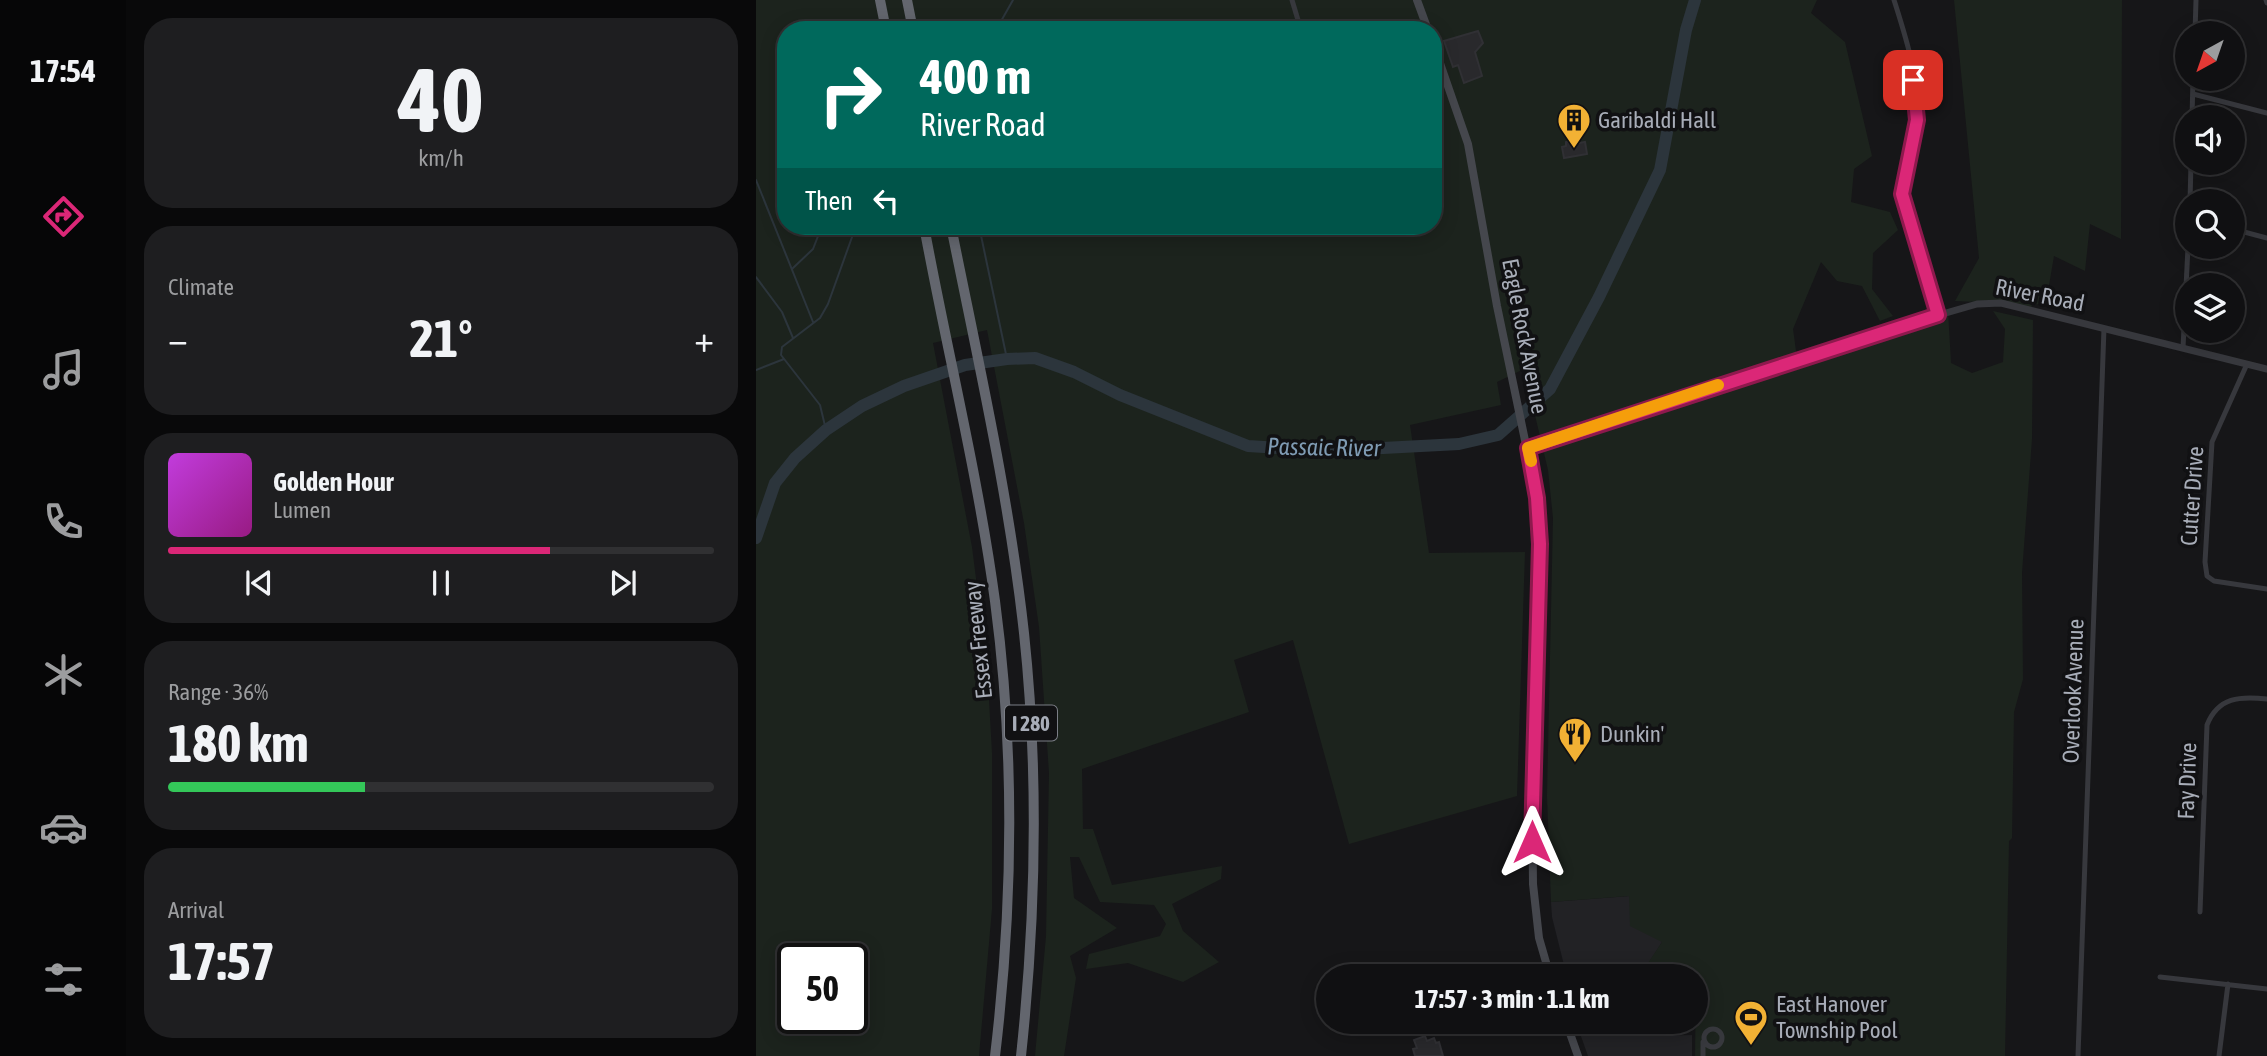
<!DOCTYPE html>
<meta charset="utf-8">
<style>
body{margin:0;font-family:"Asap Condensed",sans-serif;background:#1e1e20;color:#f1f3f6;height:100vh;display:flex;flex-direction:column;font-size:26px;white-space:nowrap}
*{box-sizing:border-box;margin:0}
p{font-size:23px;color:#9c9d9f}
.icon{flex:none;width:38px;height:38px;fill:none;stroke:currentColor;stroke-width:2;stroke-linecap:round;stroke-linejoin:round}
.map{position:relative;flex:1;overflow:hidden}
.sheet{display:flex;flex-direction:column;gap:18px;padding:18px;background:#09090a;width:630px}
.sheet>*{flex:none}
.guide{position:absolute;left:21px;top:21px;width:665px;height:214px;border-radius:28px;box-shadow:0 4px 18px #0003,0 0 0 2px #303032;background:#00695c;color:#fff;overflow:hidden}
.needle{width:46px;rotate:220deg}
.fabs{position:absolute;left:1419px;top:21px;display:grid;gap:14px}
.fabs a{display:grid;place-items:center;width:70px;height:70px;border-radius:50%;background:#101012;box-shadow:0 4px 18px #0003,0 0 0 2px #303032;font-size:35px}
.speed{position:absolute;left:21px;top:943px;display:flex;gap:14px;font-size:35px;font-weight:700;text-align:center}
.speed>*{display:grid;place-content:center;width:91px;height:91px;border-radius:50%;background:#101012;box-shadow:0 4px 18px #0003,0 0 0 2px #303032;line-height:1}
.speed .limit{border:4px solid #111;border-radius:10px;background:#fff;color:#111}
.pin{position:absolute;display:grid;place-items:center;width:60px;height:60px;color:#fff;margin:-30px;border-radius:14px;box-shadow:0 4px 10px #0006}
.me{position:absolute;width:77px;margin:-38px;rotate:0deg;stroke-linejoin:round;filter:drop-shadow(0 0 5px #0008)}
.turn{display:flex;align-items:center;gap:24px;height:147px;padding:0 28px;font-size:32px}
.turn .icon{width:91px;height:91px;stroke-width:2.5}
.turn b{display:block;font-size:49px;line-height:60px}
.then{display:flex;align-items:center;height:66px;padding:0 28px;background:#0003;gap:14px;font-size:26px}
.big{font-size:52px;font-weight:700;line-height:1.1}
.sheet .card{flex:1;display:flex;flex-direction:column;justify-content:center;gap:10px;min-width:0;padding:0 24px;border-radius:28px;background:#1e1e20}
.sheet .dial{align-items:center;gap:0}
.dial b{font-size:91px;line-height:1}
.song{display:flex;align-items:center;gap:21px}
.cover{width:84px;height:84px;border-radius:10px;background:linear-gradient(135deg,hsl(290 70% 55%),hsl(310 70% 35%))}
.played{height:7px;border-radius:4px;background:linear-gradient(90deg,#db2777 70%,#303032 70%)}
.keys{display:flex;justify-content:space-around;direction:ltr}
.heat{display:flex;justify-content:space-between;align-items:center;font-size:38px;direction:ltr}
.charge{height:10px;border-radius:5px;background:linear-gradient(90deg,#34c759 36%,#303032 0)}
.trip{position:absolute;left:560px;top:964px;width:392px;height:70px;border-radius:35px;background:#101012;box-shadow:0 4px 18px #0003,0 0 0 2px #303032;font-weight:700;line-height:70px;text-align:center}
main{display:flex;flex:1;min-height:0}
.tabs{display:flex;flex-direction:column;width:126px;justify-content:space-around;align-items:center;background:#060607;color:#9c9d9f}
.tabs .icon{width:49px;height:49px}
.tabs .active{color:#db2777}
.tabs b{font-size:32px;color:#f1f3f6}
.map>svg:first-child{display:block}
</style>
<main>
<nav class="tabs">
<b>17:54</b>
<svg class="icon active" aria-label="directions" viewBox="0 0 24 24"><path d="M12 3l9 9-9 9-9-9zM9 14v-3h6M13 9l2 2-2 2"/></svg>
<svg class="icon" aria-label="music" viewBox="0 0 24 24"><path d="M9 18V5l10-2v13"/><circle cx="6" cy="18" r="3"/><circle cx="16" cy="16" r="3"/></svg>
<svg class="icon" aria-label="phone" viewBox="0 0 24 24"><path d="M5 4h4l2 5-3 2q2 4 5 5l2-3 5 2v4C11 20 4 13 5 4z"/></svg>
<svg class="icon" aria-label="climate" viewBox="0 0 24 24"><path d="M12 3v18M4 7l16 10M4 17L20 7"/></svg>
<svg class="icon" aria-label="car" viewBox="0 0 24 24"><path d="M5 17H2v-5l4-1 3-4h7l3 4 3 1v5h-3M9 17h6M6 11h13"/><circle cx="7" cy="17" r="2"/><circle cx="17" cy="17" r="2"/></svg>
<svg class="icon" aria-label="filters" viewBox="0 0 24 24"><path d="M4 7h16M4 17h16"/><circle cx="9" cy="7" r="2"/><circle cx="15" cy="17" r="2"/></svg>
</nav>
<section class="sheet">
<div class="card dial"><b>40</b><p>km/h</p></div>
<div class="card"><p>Climate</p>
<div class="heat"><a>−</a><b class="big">21°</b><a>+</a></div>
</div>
<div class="card">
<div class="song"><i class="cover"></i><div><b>Golden Hour</b><p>Lumen</p></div></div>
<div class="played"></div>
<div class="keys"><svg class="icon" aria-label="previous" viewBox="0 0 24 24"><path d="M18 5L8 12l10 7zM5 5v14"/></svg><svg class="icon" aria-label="pause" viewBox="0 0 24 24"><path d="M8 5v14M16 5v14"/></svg><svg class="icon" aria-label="next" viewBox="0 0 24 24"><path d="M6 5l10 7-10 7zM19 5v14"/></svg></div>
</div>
<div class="card"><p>Range · 36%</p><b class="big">180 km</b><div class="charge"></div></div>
<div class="card"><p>Arrival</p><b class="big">17:57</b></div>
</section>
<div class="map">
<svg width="1511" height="1056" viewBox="0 0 1511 1056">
<rect width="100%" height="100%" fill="#161618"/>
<path fill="#222225" d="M874 896 906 942 887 972 808 965 796 917 795 902Z
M820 1022H899L900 1036 936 1035V1056H832Z"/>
<path fill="#1c231d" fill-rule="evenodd" d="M0 0H1061L1055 13 1089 42 1116 156 1098 169 1095 202 1134 212 1142 230 1117 253 1116 289 1137 316 1124 321 1106 286 1081 281 1065 262 1037 329 1041 358 1192 310 1195 363 1216 373 1247 362 1249 329 1237 311 1277 320 1276 439 1266 573 1267 679 1258 712 1256 838 1253 841 1249 1056H939L940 976H811L808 965 886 972 906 942 874 926 873 896 795 902 791 796 797 518 792 470 768 369 741 382 745 405 654 425 673 553 769 552 761 796 593 844 537 640 478 660 493 712 326 769 327 829H337L356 885 466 866 465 879 416 904 427 931 463 962 427 982 372 963 330 969 333 954 404 936 410 924 398 905 344 902 323 857H314L318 898 361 928 314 956 320 978 308 1056H279L290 936 293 773 283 627 268 523 231 330 177 343 216 547 231 665 236 753V909L223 1056H0ZM30 30H677V226H30ZM37 959H96V1018H37Z
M1198 0H1366L1365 239 1334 224 1329 271 1298 256 1290 303 1276 305 1275 309 1246 303 1199 301 1223 258Z"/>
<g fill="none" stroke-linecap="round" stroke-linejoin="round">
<path stroke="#2c353c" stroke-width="2" d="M240 30 257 0
M0 180 57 322
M223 226 251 359
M36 269 57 249 66 226
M0 277 26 312 37 338
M0 370 28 359
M70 430 64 405 25 355 26 347 64 318 72 304 100 226"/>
<path stroke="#2c353c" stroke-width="12" d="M0 538 19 483 39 458 70 430 106 406 148 386 209 365 251 359 279 358 318 372 364 395 492 446 570 451 703 444 742 435 794 389 843 297 904 170 930 30 939 0"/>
</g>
<path fill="#29292c" stroke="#303034" stroke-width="2" d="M722 31 727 43 719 52 726 76 708 83 702 65 697 67 688 41Z
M822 140 823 143 829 142 831 154 808 158 806 147 810 146V142Z
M669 1036 671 1041 678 1038 680 1043 683 1042 687 1056H659L657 1049 661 1048 658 1040Z"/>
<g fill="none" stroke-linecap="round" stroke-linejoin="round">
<path stroke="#37383d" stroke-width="5" d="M536 0 545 30
M1138 0C1150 38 1165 83 1160 124 1158 148 1146 170 1146 194L1183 315
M1510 0 1511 3
M1439 33 1440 0
M1437 94 1511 113
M1436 117 1437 79
M1434 201 1435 163
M1477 229 1511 238
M1427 348 1432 247
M1491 364 1456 442 1449 562 1451 576 1458 581 1511 589
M1444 912 1451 725C1462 697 1484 696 1511 699
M1404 977 1511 989
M948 1038a9 9 0 1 1 18 0a9 9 0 1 1-18 0Z
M947 1056V1042
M1322 1056 1348 328
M1463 1056 1472 984"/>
<path stroke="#37383d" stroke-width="7" d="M772 448 1183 315 1221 304 1245 303 1511 369"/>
<path stroke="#45474d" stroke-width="8" d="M661 0 672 30
M677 43 712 144 741 306 781 498 784 544 776 788 777 884 783 938 794 976
M810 1022 822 1056"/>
<path stroke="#63666e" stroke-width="10" d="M124 0 130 30
M151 0 157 30
M168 226C191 351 222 475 239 601 259 752 257 905 239 1056
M195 226C222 361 253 496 268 633 283 774 280 915 265 1056"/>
</g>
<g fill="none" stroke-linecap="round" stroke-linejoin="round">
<defs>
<path id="route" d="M776 842 784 544 781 498 772 448 1182 315 1146 194 1161 120 1157 80"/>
</defs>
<use href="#route" stroke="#8e194d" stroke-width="18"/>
<use href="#route" stroke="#db2777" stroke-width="12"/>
<path stroke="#f59e0b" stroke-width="12" d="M775 461 772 448 962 385"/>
</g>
<defs>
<symbol id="building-pin" viewBox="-11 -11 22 30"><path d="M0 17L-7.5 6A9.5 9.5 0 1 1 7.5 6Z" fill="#f2b134" stroke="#111113"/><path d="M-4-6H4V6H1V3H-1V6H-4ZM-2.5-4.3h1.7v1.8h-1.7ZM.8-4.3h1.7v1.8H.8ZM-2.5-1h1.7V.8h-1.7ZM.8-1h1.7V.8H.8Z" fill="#111"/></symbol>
<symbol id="restaurant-pin" viewBox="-11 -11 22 30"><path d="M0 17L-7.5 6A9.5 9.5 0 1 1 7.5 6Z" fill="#f2b134" stroke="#111113"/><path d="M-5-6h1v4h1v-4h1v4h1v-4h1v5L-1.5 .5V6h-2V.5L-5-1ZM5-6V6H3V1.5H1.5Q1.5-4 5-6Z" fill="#111"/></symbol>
<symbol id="stadium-pin" viewBox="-11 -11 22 30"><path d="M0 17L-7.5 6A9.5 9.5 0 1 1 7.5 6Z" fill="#f2b134" stroke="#111113"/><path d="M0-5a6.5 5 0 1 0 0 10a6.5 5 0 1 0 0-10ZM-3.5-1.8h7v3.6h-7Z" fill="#111"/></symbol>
</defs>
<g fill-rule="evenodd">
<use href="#building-pin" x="799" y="101" width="38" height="52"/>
<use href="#restaurant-pin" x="800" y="715" width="38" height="52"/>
<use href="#stadium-pin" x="976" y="998" width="38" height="52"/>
</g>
<g text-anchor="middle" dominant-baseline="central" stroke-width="7" stroke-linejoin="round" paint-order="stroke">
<rect fill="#111113" stroke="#7b7e86" stroke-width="2" x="249" y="705.5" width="52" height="35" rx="5"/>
<g font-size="21" font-weight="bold" fill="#a8adb8">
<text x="275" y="723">I 280</text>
</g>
<g font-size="23" fill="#a8adb8" stroke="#111113" text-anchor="start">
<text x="842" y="120">Garibaldi Hall</text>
<text x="844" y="734">Dunkin'</text>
<text x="1020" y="1004">East Hanover<tspan x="1020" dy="26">Township Pool</tspan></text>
</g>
<g font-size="23" fill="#a8adb8" stroke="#111113">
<text transform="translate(1284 295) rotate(11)">River Road</text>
<text transform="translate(769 336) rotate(79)">Eagle Rock Avenue</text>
<text transform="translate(1436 496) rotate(-86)">Cutter Drive</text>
<text transform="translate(222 640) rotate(-96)">Essex Freeway</text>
<text transform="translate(1317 691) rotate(-88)">Overlook Avenue</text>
<text transform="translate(1431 781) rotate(-88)">Fay Drive</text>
</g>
<g font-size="24" font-style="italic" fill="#7f9bb3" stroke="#111113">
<text transform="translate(568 447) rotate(1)">Passaic River</text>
</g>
</g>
</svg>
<div class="fabs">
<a><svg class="needle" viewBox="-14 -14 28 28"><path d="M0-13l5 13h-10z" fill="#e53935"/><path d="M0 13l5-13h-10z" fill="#9c9d9f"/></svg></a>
<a><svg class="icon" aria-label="sound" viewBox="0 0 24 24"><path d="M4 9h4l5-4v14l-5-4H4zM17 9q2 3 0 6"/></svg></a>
<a><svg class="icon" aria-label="search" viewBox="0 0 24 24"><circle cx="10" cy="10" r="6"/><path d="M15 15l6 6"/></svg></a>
<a><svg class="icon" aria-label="layers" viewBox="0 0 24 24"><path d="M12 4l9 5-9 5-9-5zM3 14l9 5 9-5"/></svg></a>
</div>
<div class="speed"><div class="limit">50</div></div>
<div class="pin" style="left:1157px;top:80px;background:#d93025"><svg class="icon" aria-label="arrive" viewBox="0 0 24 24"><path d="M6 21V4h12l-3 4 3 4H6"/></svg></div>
<svg class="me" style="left:776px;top:842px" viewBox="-20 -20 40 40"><path d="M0-17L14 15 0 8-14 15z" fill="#db2777" stroke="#fff" stroke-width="4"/></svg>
<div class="trip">17:57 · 3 min · 1.1 km</div>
<div class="guide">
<div class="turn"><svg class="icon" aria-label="right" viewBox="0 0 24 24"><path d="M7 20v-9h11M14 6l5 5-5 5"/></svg><div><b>400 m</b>River Road</div></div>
<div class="then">Then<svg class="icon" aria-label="left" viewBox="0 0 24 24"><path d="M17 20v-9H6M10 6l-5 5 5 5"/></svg></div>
</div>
</div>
</main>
